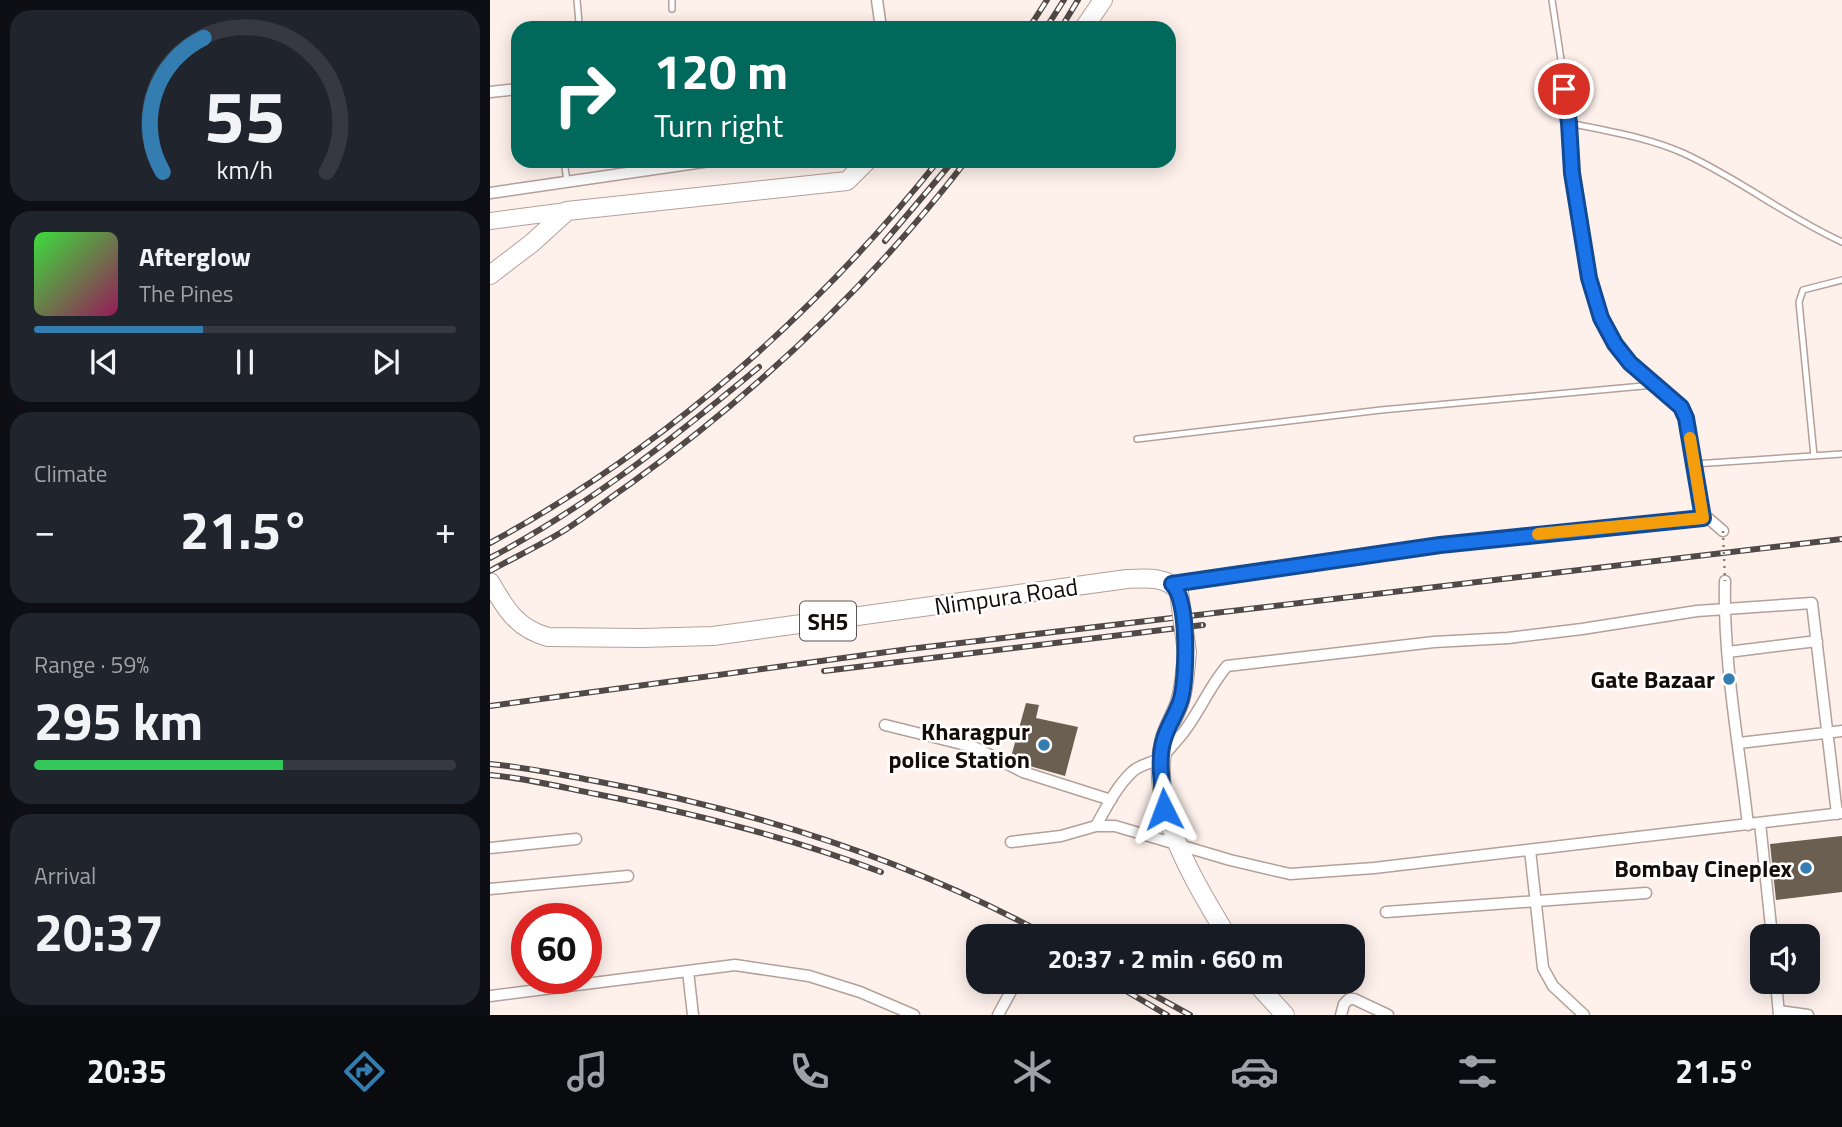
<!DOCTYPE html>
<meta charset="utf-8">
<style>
body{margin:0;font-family:"Titillium Web",sans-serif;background:#20242c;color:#f1f3f6;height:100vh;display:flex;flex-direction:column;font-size:26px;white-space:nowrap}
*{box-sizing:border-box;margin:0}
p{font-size:23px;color:#9ea1a6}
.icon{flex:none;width:38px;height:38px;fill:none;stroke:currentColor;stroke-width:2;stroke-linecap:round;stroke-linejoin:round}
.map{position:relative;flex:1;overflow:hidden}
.sheet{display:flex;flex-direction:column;gap:10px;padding:10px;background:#0d0f14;width:490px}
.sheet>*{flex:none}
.hud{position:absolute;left:21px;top:21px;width:665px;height:147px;border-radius:21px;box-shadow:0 4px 18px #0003;background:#00695c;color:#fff;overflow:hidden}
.controls{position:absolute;left:1260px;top:924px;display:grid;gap:14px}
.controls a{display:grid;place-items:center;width:70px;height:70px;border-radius:14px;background:#171b24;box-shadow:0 4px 18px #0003;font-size:35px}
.speed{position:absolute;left:21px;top:903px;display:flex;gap:14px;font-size:35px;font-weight:700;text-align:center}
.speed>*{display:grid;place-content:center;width:91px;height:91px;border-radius:50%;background:#171b24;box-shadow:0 4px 18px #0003;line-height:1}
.speed .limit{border:10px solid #d22;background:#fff;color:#111}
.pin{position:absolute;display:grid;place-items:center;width:60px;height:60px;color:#fff;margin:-30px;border:4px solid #fff;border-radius:50%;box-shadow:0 2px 7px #0007}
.me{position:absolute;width:77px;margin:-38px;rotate:357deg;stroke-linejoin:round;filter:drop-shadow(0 0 5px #0008)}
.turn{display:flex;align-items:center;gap:24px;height:147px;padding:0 28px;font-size:32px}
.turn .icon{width:91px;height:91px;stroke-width:2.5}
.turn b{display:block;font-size:49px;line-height:60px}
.big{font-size:52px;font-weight:700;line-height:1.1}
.sheet .widget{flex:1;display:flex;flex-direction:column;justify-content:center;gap:10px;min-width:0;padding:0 24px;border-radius:21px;background:#20242c}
.sheet .dial{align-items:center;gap:0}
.dial svg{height:182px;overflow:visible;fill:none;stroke:#363941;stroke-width:7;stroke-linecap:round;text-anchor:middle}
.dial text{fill:#f1f3f6;stroke:none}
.song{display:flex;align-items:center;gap:21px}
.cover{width:84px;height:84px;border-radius:10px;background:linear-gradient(135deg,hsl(120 70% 55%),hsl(330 70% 35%))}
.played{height:7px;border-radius:4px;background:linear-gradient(90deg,#337db1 40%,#363941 40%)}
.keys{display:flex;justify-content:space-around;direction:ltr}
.heat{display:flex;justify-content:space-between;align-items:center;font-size:38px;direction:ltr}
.charge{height:10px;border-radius:5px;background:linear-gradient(90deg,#34c759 59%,#363941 0)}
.trip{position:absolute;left:476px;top:924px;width:399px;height:70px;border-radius:21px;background:#171b24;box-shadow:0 4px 18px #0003;font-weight:700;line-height:70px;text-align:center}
.tabs{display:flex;height:112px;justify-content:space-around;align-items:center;background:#090b0e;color:#9ea1a6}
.tabs .icon{width:49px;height:49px}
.tabs .selected{color:#337db1}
.tabs b{font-size:32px;color:#f1f3f6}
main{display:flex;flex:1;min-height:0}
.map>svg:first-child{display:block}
</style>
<main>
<section class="sheet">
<div class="widget dial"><svg viewBox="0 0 100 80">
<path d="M14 69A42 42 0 1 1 86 69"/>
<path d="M14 69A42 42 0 0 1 32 10" stroke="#337db1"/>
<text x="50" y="56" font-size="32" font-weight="700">55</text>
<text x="50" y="72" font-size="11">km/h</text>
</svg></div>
<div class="widget">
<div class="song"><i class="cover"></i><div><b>Afterglow</b><p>The Pines</p></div></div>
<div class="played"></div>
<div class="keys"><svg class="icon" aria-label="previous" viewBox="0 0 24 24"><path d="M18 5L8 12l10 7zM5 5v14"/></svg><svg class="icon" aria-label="pause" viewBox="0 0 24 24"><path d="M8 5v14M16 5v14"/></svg><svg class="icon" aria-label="next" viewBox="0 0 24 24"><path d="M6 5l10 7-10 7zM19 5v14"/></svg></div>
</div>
<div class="widget"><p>Climate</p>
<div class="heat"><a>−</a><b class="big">21.5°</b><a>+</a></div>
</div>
<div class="widget"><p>Range · 59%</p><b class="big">295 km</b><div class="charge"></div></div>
<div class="widget"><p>Arrival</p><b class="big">20:37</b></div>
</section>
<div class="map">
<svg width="1352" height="1015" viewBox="0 0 1352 1015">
<rect width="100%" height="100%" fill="#fef1ec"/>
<path fill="#6a5f51" d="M536 703 549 705 546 718 588 727 575 776 536 765 521 757Z
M1352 836V892L1286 900 1280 844Z"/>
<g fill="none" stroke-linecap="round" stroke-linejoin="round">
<defs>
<path id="lane" d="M87 0 89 23
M182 0V9
M1062 0C1068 41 1075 81 1079 122 1086 186 1086 256 1110 317 1121 343 1142 366 1163 384 1175 395 1189 402 1196 418L1213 518
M1079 123C1117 131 1157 137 1193 153 1248 178 1297 217 1352 242
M74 161 77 181
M647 439 891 410 1164 385
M1324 456 1309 302 1313 290 1352 280
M1204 464 1352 454"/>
<path id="street" d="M387 0 391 28
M0 92 28 89
M0 193 220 161
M1235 581C1233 662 1249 744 1258 825
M682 584C859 558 1035 532 1213 518L1219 519 1233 531
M1238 652 1327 641
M395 725 484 747 533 772 621 800
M1249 743 1352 731
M1270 823 1282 936
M606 826C616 808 626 787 642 772 650 764 661 764 670 758 677 754 683 744 689 738 708 716 718 688 737 666L944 642 1018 638 1092 629 1207 611 1322 603 1347 814
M521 842 571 836 606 826H625L740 860 800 874 884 868 1352 813
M0 848 86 839
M1040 850 1053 968 1063 986 1094 1015
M0 889 138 876
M896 912 1156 893
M198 971 203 1015
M1286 982 1289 1015
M0 996 245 965 319 976 370 992 424 1015
M1289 1011 1318 1015
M508 1015 526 982
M851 1015 854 1004 859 999H864L898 1015"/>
<path id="secondary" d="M0 221 77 211"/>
<path id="primary" d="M594 28 613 0
M0 275 42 243 77 211 357 181 377 161
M0 582C15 608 27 629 58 637L151 638 223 636 637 579C655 578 678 576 689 592
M697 653C695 669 695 686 690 701 686 715 677 727 674 741 658 809 704 880 737 936
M765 982 795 1015"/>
</defs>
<use href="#lane" stroke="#b4a098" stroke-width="8"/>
<use href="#street" stroke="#b4a098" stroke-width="13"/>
<use href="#secondary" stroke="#b4a098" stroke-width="18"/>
<use href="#primary" stroke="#b4a098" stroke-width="20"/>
<use href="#lane" stroke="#fff" stroke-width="5"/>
<use href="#street" stroke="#fff" stroke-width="10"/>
<use href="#secondary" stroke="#fff" stroke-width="16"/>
<use href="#primary" stroke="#fff" stroke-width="18"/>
<defs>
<path id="rail" d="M539 28 557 0
M556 28 574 0
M571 28 588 0
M395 241 463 161
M0 543C173 449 325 315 448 161
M0 558C98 506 184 438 269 367
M0 571C25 557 51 545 75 530 97 516 118 499 140 484 266 393 381 284 476 161
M334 671 713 625
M0 706 419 649 1352 539
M0 764C34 767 67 774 100 780 258 809 417 859 558 936
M0 775C35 778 71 787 106 794 202 813 299 837 391 872
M621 982 677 1015
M640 982 700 1015"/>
</defs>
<use href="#rail" stroke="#514945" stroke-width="6"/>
<use href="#rail" stroke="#fff" stroke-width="3.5" stroke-dasharray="10" stroke-linecap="butt"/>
<defs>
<path id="primary-bridge" d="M689 592 697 653"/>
</defs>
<use href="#primary-bridge" stroke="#b4a098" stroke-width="20" stroke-linecap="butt"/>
<path stroke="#877d79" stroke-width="2.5" stroke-dasharray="2 5" stroke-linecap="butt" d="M1233 531 1235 581"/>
<use href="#primary-bridge" stroke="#fff" stroke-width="18"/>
</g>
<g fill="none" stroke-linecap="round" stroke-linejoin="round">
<defs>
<path id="route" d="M674 809C673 787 667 760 674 739 678 725 687 713 691 699 697 677 699 598 682 584L950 545 1213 518 1196 418 1191 407 1140 363 1125 344 1111 318 1099 278 1082 173 1079 123 1074 89"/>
</defs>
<use href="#route" stroke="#114b97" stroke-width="18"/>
<use href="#route" stroke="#1a73e8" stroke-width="12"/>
<path stroke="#f59e0b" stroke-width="12" d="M1048 534 1213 518 1200 438"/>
</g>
<g fill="#337db1" stroke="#fff" stroke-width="2.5">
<circle cx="1239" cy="679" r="7"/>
<circle cx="554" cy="745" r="7"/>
<circle cx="1316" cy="868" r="7"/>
</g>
<g text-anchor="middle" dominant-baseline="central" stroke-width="5" stroke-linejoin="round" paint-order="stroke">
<rect fill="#fff" stroke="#5a5553" stroke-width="2" x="310" y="601.5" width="56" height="39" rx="5"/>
<g font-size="23" font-weight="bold" fill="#130c09">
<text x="338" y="621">SH5</text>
</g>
<g font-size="24" fill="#130c09" stroke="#fff">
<text transform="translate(516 596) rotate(-8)">Nimpura Road</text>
</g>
<g font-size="24" font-weight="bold" fill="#130c09" stroke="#fff" text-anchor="end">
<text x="1225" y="679">Gate Bazaar</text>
<text x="540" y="731">Kharagpur<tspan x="540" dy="28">police Station</tspan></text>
<text x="1302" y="868">Bombay Cineplex</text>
</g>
</g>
</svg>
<div class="controls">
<a><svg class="icon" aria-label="sound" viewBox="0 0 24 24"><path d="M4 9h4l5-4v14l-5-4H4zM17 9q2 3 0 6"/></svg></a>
</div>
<div class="speed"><div class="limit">60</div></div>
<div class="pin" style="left:1074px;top:89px;background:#d93025"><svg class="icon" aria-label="arrive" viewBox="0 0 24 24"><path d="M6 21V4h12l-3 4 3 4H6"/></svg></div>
<svg class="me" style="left:674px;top:809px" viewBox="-20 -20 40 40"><path d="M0-17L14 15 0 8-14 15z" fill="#1a73e8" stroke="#fff" stroke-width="4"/></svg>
<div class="trip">20:37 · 2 min · 660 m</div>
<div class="hud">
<div class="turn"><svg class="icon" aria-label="right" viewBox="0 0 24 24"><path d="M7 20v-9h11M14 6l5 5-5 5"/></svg><div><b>120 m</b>Turn right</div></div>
</div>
</div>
</main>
<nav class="tabs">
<b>20:35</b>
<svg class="icon selected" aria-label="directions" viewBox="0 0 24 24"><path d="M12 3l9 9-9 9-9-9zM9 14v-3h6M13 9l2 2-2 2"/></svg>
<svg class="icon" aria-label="music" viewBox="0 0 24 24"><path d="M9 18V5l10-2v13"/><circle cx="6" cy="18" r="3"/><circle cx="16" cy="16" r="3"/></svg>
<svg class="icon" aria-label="phone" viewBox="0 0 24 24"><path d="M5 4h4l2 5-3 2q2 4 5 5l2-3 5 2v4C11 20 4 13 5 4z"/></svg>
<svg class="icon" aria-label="climate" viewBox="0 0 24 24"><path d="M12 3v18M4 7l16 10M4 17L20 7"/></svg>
<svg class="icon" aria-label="car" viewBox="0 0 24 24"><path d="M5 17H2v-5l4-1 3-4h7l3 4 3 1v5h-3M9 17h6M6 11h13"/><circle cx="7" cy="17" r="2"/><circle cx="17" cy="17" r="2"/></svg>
<svg class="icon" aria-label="filters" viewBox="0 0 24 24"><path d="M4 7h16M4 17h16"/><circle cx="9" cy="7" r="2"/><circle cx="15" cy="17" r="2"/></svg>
<b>21.5°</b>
</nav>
